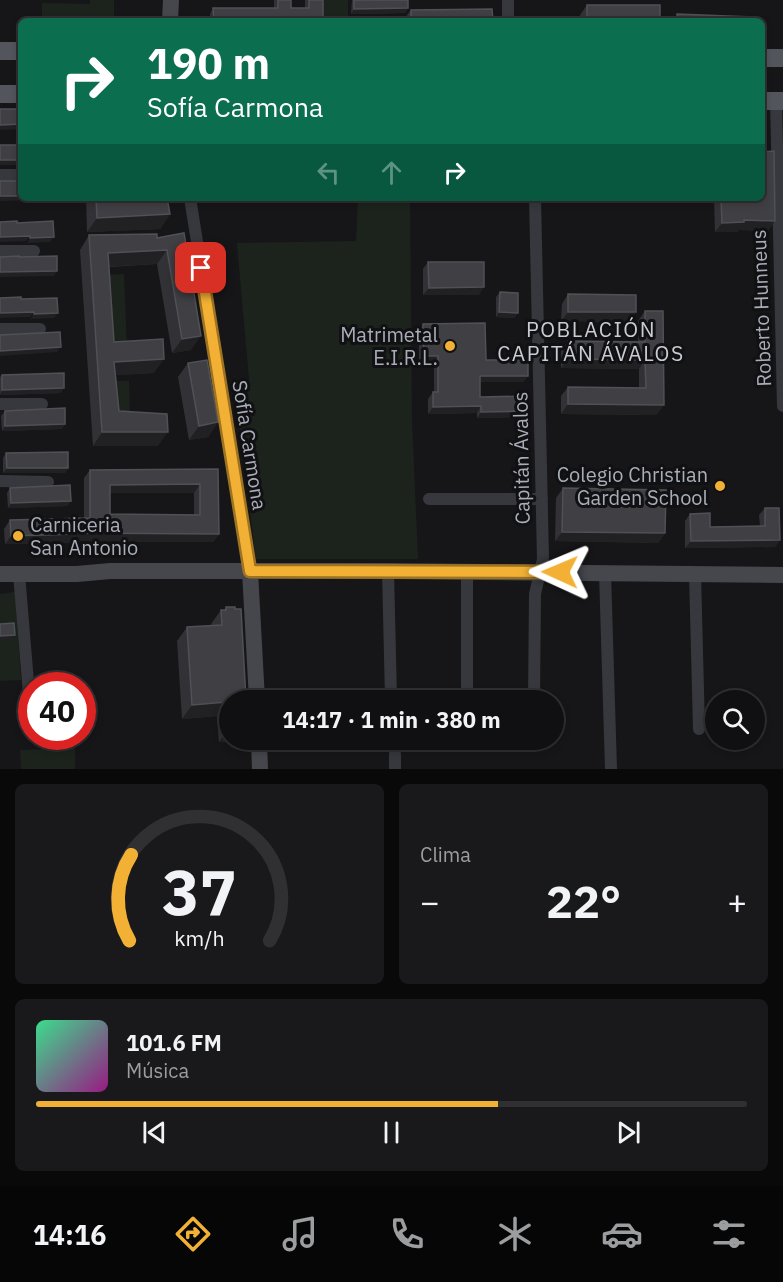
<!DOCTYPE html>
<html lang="es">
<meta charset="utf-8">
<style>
body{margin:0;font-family:"IBM Plex Sans",sans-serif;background:#19191b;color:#f1f3f6;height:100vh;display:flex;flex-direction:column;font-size:22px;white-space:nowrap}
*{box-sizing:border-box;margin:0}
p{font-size:20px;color:#9c9d9f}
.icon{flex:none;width:33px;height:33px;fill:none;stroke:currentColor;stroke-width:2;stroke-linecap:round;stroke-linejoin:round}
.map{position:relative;height:769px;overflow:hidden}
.panel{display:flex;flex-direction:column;gap:15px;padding:15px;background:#09090a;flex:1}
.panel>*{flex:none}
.top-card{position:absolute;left:18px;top:18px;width:747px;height:183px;border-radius:9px;box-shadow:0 3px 9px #0003,0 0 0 2px #303032;background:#0b6e4f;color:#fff;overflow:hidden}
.controls{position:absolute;left:705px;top:690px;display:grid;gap:12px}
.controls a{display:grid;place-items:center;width:60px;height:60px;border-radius:50%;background:#101012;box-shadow:0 3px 9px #0003,0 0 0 2px #303032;font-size:30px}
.speed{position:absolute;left:18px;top:672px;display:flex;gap:12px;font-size:30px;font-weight:700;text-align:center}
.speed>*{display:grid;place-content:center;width:78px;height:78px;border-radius:50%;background:#101012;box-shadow:0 3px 9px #0003,0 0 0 2px #303032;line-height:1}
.speed .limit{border:9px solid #d22;background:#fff;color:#111}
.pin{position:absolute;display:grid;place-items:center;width:51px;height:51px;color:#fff;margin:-26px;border-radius:12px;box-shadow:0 3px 9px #0006}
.me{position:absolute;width:66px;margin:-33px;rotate:271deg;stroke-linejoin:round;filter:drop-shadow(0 0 4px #0008)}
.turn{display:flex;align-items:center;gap:21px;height:126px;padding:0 30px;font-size:27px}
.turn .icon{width:78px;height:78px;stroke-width:2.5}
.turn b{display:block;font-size:42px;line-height:51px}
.lanes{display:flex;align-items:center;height:57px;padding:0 30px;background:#0003;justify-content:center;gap:30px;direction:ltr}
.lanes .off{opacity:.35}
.big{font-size:45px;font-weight:800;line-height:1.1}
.panel .widget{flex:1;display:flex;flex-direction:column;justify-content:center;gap:9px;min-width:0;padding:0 21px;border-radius:9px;background:#19191b}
.panel .dial{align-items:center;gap:0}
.dial svg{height:156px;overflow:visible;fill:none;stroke:#303032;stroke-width:7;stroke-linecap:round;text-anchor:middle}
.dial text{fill:#f1f3f6;stroke:none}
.song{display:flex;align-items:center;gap:18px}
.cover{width:72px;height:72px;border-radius:9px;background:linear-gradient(135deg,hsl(150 70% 55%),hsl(310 70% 35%))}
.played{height:6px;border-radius:3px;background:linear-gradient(90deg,#f2b134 65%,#303032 65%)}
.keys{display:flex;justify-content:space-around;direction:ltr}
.heat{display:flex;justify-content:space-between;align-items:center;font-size:33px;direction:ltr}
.panel .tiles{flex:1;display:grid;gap:15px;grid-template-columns:1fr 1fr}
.widget:last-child{grid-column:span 2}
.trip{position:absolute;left:219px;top:690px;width:345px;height:60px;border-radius:30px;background:#101012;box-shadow:0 3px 9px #0003,0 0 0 2px #303032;font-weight:800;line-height:60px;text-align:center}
.menu{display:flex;height:96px;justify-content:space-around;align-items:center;background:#060607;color:#9c9d9f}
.menu .icon{width:42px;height:42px}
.menu .active{color:#f2b134}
.menu b{font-size:27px;color:#f1f3f6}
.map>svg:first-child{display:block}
</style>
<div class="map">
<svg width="783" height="769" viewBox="0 0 783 769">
<rect width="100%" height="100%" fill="#161618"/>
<path fill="#1c231d" d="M90 0H114V17L148 18V21H42V3L90 4Z
M323 0H348V21H323Z
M358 198H410L412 421 418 559H256L235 391H250L237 243 356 241Z
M124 274 127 349 110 350 107 275Z
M111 381H129L130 420 112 421Z
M15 592 21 680 0 681V594Z
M75 748V769H21L20 750Z"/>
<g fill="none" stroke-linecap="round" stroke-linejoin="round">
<path stroke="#37383d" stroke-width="12" d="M508 21V0
M776 101 783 406
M0 175H21
M190 198 250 571
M0 251H34
M0 329H40
M0 404H42
M0 481 48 482
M429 499H542
M388 571 391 699
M605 573 611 769
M19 574 31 718
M695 574 699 729
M467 700V571
M534 700 535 594 543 559 535 198
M395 754V769"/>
<path stroke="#45474d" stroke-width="16" d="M170 21 171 0
M250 571 257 700
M0 574H77L110 571H388L783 575
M259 740 260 769"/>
<path stroke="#53555c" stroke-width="18" d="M0 51H21
M762 58H783
M0 94H21
M762 101H783"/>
</g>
<path fill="#323236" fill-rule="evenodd" d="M274 0H291V8H305V0H323V21H210V14L213 8H274Z
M352 0H408V8L405 13 351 14Z
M587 5 660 21H580V15Z
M411 10 493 21H407V15Z
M86 198H167L170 214 160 229 87 232Z
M714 198H762L775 221 768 231 739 230 737 232H715Z
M184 233 191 350 172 353 157 264 109 267 114 342 154 373 116 375 119 411 158 446H93L80 250 89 235 157 238Z
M428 262 479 295H423V269Z
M500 292 518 313 514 318 496 317V297Z
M568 294 629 322 561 321 562 304Z
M645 311 657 415 561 414V396L568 387 639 388V369L561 368V351L568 341 638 342V321Z
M423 324 486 360 528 376 523 382H480V397L524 417 477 418V413L428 414V399L433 392H434V363H419V331Z
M188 363 218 422 208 437 189 440 178 377Z
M2 375 61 393 0 395V377Z
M5 411 65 424 62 429 2 431 1 416Z
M6 453 68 468 65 473H3V458Z
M218 469 219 534 213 542 70 541 69 543 5 544 4 529 10 520 84 518V478L90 470ZM110 493H194V515L110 514Z
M10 488 71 501 67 506 8 508 7 493Z
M563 488 665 533 658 543 555 541 556 498Z
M765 508 780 540 775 547 685 548V521L690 514 710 527 760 526 759 515Z
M226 607 238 741 219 742 217 716 182 719 177 641 187 627 212 626 211 624 221 610H224Z"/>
<path fill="#212124" d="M408 8 405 13 351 14 354 9Z
M21 124V129L0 130V125Z
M0 160H21V165H0Z
M0 196H21V198H50L49 200 0 201Z
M170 214 160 229 87 232 97 218Z
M744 220 775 221 768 231 739 230 737 232H715L722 223Z
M30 236 26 241 0 242V237Z
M54 237 50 242 27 243 30 238Z
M167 250 157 264 98 267 108 253Z
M57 271 54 276 0 277V272Z
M484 287 479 295H423L429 288Z
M34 312 30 317 0 318V313Z
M499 312 518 313 514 318 496 317Z
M568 312H636L629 322 561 321Z
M58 313 54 318 30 319 34 314Z
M201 336 191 350 172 353 182 339Z
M61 347 57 352 0 356V351Z
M424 356H438L434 363H419Z
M164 359 154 373 105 376 114 362Z
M568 359 645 360 639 369 561 368Z
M480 376H528L523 382H476Z
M64 388 61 393 0 395 2 390Z
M568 404 664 405 657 415 561 414Z
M481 406 477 413 428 414 433 407Z
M528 411 524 417 477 418 481 412Z
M218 422 208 437 189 440 199 426Z
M65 424 62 429 2 431 5 426Z
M102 432H168L158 446H93Z
M7 468H68L65 473H3Z
M200 484 194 493H104L110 485Z
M71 501 67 506 8 508 11 503Z
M562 532 665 533 658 543 555 541Z
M75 533 219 534 213 542 70 541 69 543 5 544 11 536Z
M780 540 775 547 685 548 691 541Z
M15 635 12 640 0 641V636Z
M227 702 217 716 182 719 192 705Z
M228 728H230V740H239L238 741 219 742Z"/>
<path fill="#3f3f44" stroke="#4f5156" stroke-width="1.5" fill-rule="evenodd" d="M278 0H291V8H309V0H323V21H214L213 8H278Z
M354 0H408V8L354 9Z
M587 5H660V21H587Z
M492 9 493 21H411V10Z
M677 14 753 17V21H677Z
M0 109H21V124L0 125Z
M0 145H21V160H0Z
M774 151 775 221 744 220V222L722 223 721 198H762V152Z
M0 181H21V196H0Z
M96 198H167L170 214 97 218Z
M17 221V223L53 221 54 237 30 238V236L0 237V222Z
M184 233 201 336 182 339 167 250 108 253 114 342 163 339 164 359 114 362 119 411 167 414 168 432H102L89 235 157 234V238Z
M19 256V257L57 256V271L0 272V257Z
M428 262H484V287L429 288Z
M500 292 518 293V313L499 312Z
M568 294 636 295V312H568Z
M21 297V299L57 298 58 313 34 314V312L0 313V298Z
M645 311H663L664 405 568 404V387L646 388 645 360 568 359V341L645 342Z
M485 323 486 360H528V376H480V397L528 396V411L481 412V406L433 407V392H438V356H424L423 324Z
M60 332 61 347 0 351V335Z
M207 360 218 422 199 426 188 363Z
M64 373V388L2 390V375Z
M65 408V424L5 426V411Z
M68 452V468H7L6 453Z
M218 469 219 534 75 533V534L11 536 10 520 90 518V470ZM200 484V515L110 514V485Z
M70 485 71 501 11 503 10 488Z
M563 488 666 490 665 533 562 532Z
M765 508H779L780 540 691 541 690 514 710 513V527L765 526Z
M226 607H235V609H241L246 700H230V728H228L227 702 192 705 187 627 222 625 221 610H226Z
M14 623 15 635 0 636V624Z"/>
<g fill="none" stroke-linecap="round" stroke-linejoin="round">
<defs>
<path id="route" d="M201 268 250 571 560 572"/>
</defs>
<use href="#route" stroke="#9d7322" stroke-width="15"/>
<use href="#route" stroke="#f2b134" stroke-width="10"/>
</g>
<g fill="#f2b134" stroke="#111113" stroke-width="2">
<circle cx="450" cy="346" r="6"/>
<circle cx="720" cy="486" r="6"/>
<circle cx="18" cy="536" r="6"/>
</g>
<g text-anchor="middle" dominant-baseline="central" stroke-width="6" stroke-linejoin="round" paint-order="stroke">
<g font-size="20" fill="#a8adb8" stroke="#111113">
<text transform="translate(761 308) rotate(-92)">Roberto Hunneus</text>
<text transform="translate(250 445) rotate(81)">Sofía Carmona</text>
<text transform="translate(521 458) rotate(-91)">Capitán Ávalos</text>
</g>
<g font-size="20" fill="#a8adb8" stroke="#111113" text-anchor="end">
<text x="438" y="334">Matrimetal<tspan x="438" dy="23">E.I.R.L.</tspan></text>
<text x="708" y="474">Colegio Christian<tspan x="708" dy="23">Garden School</tspan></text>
<text x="30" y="524" text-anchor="start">Carniceria<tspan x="30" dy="23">San Antonio</tspan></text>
</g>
<g font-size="21" letter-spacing="1.5" fill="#c9ccd4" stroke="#111113">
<text x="591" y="329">POBLACIÓN<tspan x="591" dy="24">CAPITÁN ÁVALOS</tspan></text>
</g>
</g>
</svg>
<div class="controls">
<a><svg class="icon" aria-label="search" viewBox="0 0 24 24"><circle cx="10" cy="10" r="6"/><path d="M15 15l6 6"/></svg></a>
</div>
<div class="speed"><div class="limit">40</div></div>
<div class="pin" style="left:201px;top:268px;background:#d93025"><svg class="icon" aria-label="arrive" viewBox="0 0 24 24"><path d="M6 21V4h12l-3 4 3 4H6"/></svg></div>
<svg class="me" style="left:560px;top:572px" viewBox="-20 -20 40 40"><path d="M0-17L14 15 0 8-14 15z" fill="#f2b134" stroke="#fff" stroke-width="4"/></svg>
<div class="trip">14:17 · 1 min · 380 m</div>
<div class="top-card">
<div class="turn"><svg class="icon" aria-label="right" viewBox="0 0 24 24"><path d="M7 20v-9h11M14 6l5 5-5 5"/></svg><div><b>190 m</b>Sofía Carmona</div></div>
<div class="lanes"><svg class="icon off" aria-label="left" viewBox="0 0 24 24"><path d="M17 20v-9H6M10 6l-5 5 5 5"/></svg><svg class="icon off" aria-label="ahead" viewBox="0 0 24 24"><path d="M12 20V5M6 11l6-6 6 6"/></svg><svg class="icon" aria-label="right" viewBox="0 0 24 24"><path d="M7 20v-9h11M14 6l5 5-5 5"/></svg></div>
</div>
</div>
<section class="panel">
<div class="tiles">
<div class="widget dial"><svg viewBox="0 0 100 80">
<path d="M14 69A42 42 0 1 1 86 69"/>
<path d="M14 69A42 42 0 0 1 15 25" stroke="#f2b134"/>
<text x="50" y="56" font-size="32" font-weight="700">37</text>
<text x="50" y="72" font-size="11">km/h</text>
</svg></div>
<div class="widget"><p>Clima</p>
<div class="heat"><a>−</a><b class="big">22°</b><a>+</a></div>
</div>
<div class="widget">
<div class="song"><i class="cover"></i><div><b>101.6 FM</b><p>Música</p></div></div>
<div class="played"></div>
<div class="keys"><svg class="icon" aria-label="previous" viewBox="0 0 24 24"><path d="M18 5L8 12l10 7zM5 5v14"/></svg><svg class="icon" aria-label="pause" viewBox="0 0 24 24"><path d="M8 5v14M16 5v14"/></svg><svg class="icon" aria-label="next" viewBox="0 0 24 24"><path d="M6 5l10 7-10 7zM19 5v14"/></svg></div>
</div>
</div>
</section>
<nav class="menu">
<b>14:16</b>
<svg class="icon active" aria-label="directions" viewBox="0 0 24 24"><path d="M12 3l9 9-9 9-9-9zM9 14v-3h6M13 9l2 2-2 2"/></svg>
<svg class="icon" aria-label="music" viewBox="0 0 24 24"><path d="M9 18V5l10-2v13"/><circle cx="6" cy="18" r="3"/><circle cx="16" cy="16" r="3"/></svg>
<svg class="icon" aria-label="phone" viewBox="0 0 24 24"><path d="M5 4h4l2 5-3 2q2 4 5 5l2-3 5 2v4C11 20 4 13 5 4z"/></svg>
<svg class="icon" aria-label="climate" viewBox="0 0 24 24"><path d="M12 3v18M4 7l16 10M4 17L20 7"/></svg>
<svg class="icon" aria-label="car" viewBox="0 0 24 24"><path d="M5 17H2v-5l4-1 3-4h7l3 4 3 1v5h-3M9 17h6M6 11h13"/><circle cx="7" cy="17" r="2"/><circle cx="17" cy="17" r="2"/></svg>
<svg class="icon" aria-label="filters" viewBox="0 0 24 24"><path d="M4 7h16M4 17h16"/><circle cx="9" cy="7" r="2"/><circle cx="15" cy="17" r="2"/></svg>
</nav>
